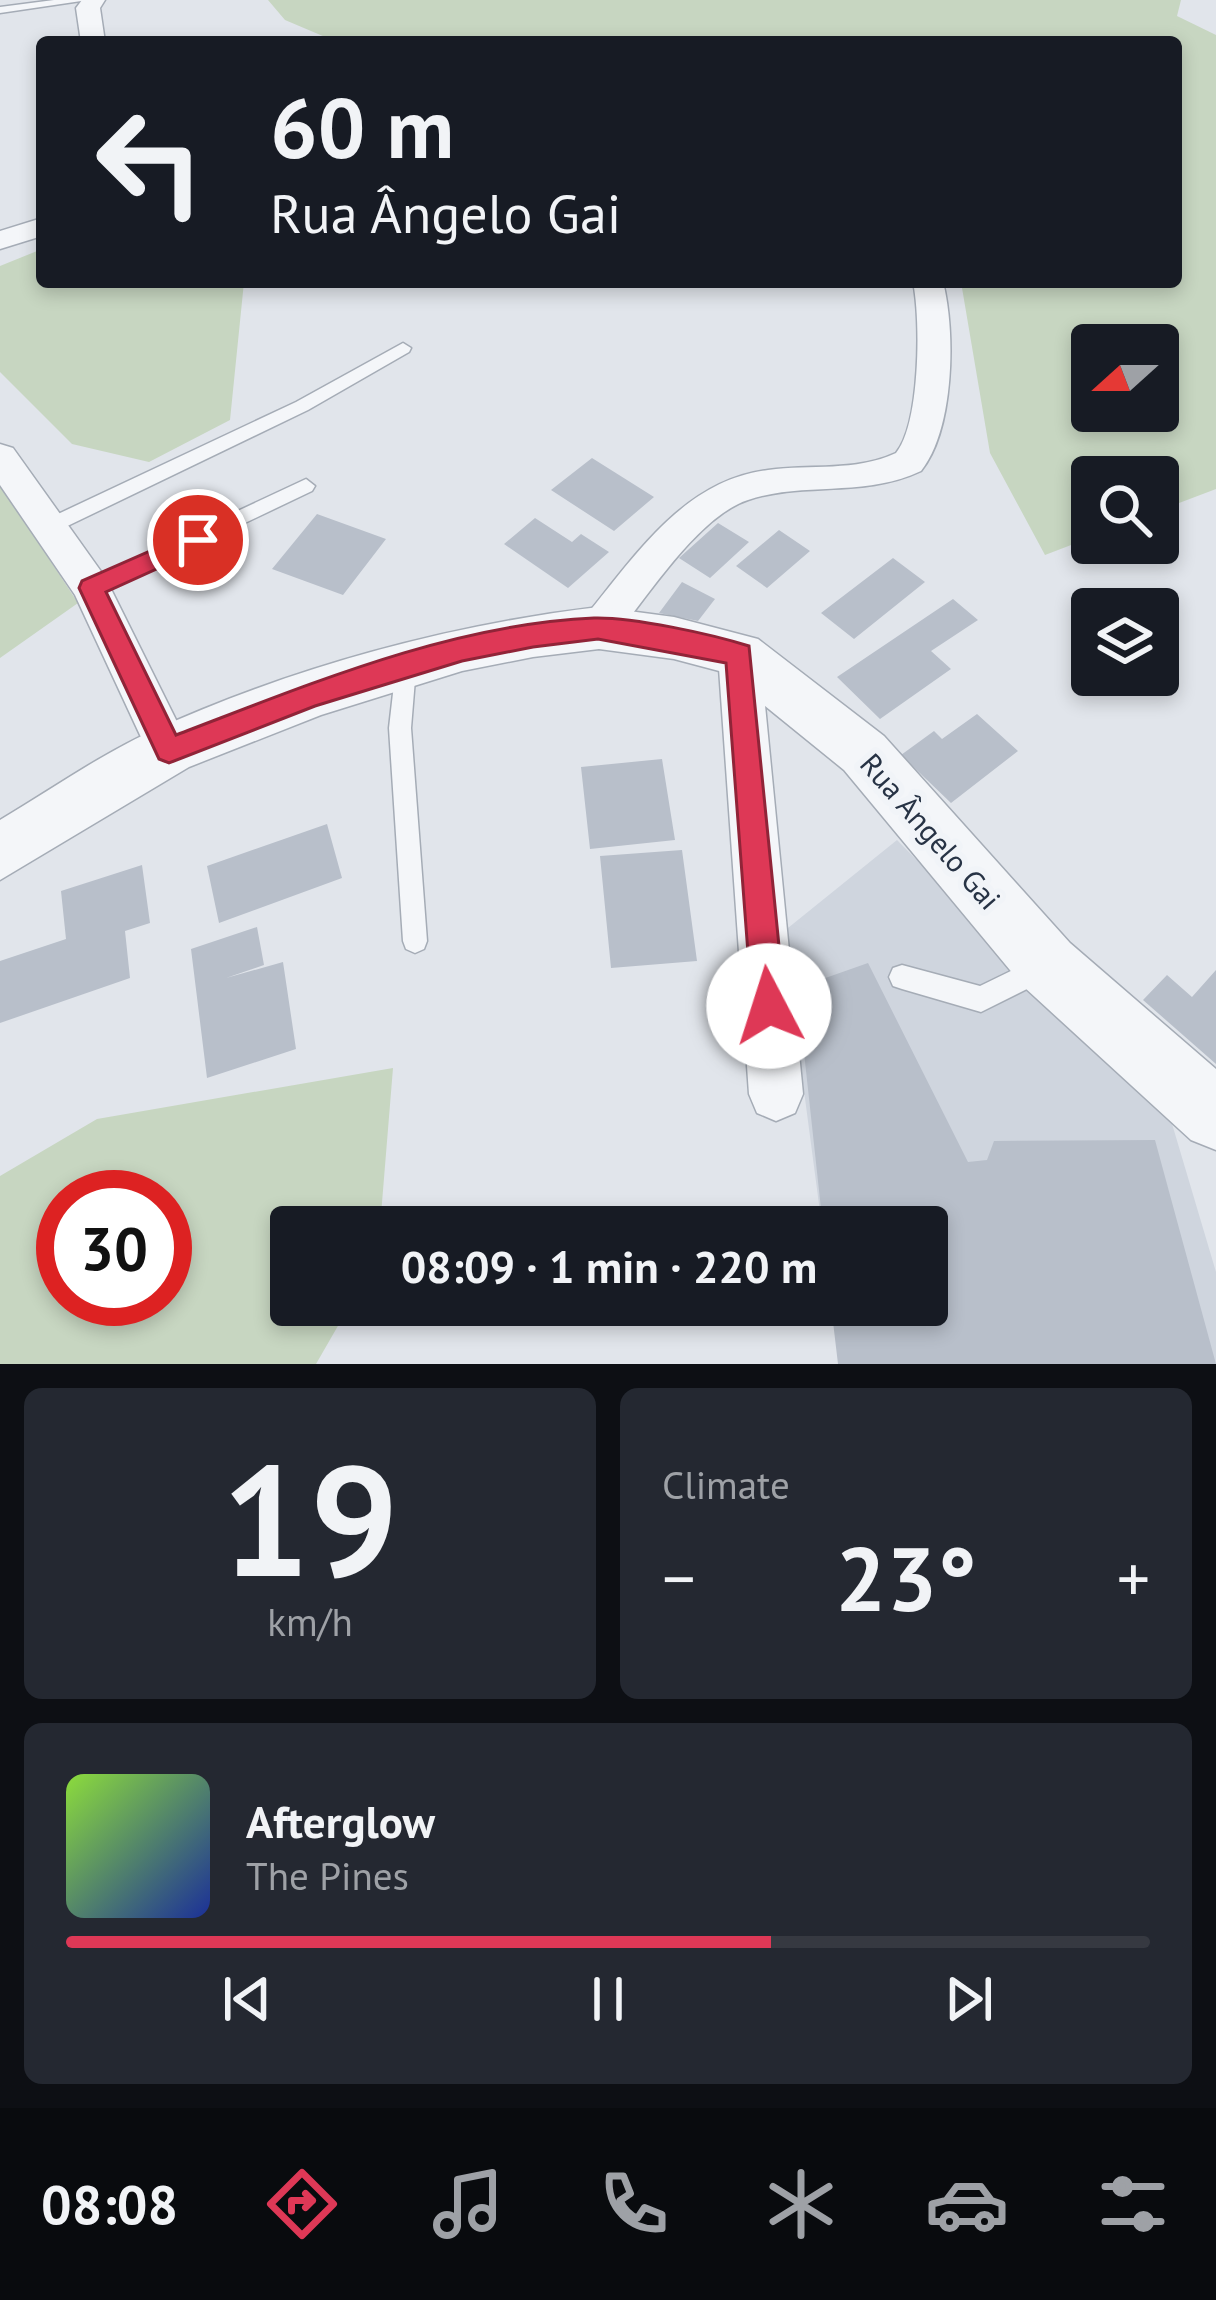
<!DOCTYPE html>
<meta charset="utf-8">
<style>
body{margin:0;font-family:"PT Sans",sans-serif;background:#242831;color:#f1f3f6;height:100vh;display:flex;flex-direction:column;font-size:45px;white-space:nowrap}
*{box-sizing:border-box;margin:0}
p{font-size:39px;color:#9ea1a6}
.icon{flex:none;width:66px;height:66px;fill:none;stroke:currentColor;stroke-width:2;stroke-linecap:round;stroke-linejoin:round}
.map{position:relative;height:1364px;overflow:hidden}
.side{display:flex;flex-direction:column;gap:24px;padding:24px;background:#0d0f14;flex:1}
.side>*{flex:none}
.hud{position:absolute;left:36px;top:36px;width:1146px;height:252px;border-radius:12px;box-shadow:0 6px 18px #0003;background:#171b24;color:#f1f3f6;overflow:hidden}
.needle{width:78px;rotate:249deg}
.controls{position:absolute;left:1071px;top:324px;display:grid;gap:24px}
.controls a{display:grid;place-items:center;width:108px;height:108px;border-radius:12px;background:#171b24;box-shadow:0 6px 18px #0003;font-size:60px}
.speed{position:absolute;left:36px;top:1170px;display:flex;gap:24px;font-size:60px;font-weight:700;text-align:center}
.speed>*{display:grid;place-content:center;width:156px;height:156px;border-radius:50%;background:#171b24;box-shadow:0 6px 18px #0003;line-height:1}
.speed .limit{border:18px solid #d22;background:#fff;color:#111}
.pin{position:absolute;display:grid;place-items:center;width:102px;height:102px;color:#fff;margin:-51px;border:6px solid #fff;border-radius:50%;box-shadow:0 3px 12px #0007}
.me{position:absolute;width:132px;margin:-66px;rotate:355deg;stroke-linejoin:round;filter:drop-shadow(0 0 9px #0008)}
.turn{display:flex;align-items:center;gap:42px;height:252px;padding:0 36px;font-size:54px}
.turn .icon{width:156px;height:156px;stroke-width:2.5}
.turn b{display:block;font-size:84px;line-height:102px}
.big{font-size:90px;font-weight:700;line-height:1.1}
.side .tile{flex:1;display:flex;flex-direction:column;justify-content:center;gap:18px;min-width:0;padding:0 42px;border-radius:18px;background:#242831}
.side .dial{align-items:center;gap:0}
.dial b{font-size:156px;line-height:1}
.song{display:flex;align-items:center;gap:36px}
.cover{width:144px;height:144px;border-radius:18px;background:linear-gradient(135deg,hsl(90 70% 55%),hsl(230 70% 35%))}
.played{height:12px;border-radius:6px;background:linear-gradient(90deg,#de3856 65%,#363941 65%)}
.keys{display:flex;justify-content:space-around;direction:ltr}
.heat{display:flex;justify-content:space-between;align-items:center;font-size:66px;direction:ltr}
.side .tiles{flex:1;display:grid;gap:24px;grid-template-columns:1fr 1fr}
.tile:last-child{grid-column:span 2}
.trip{position:absolute;left:270px;top:1206px;width:678px;height:120px;border-radius:12px;background:#171b24;box-shadow:0 6px 18px #0003;font-weight:700;line-height:120px;text-align:center}
.tabs{display:flex;height:192px;justify-content:space-around;align-items:center;background:#090b0e;color:#9ea1a6}
.tabs .icon{width:84px;height:84px}
.tabs .active{color:#de3856}
.tabs b{font-size:54px;color:#f1f3f6}
.map>svg:first-child{display:block}
</style>
<div class="map">
<svg width="1216" height="1364" viewBox="0 0 1216 1364">
<rect width="100%" height="100%" fill="#e1e5eb"/>
<path fill="#cfd5de" d="M897 840 1170 1117 1216 1272V1364L927 1305V1227H822L783 932Z"/>
<path fill="#c7d6c1" fill-rule="evenodd" d="M268 0H1181L1177 16 1216 35V489L1158 511V477H1092V537L1045 555 990 453 961 282H1176V42H337L285 20ZM1092 345H1158V411H1092Z
M42 249V282H244L230 420 149 462 72 444 0 372V266Z
M0 484 78 603 0 658Z
M393 1068 380 1227H291V1305H350L316 1364H0V1176L97 1119ZM63 1197H165V1299H63Z"/>
<path fill="#b8bfca" d="M592 458 654 497 614 531 551 490Z
M317 514 386 539 343 595 272 569Z
M535 518 572 542 581 534 609 552 568 588 504 544Z
M718 523 749 542 710 578 679 558Z
M779 530 810 551 767 588 736 566Z
M893 558 925 582 854 639 821 613Z
M682 582 715 599 698 621 659 613Z
M953 599 978 620 931 651 951 669 880 719 837 677Z
M977 714 1018 751 951 803 901 755 934 731 942 739Z
M662 759 675 840 590 849 581 767Z
M327 824 342 878 219 923 207 866Z
M682 850 697 961 611 968 600 856Z
M142 865 150 923 125 931 130 978 0 1023V961L66 939 61 891Z
M257 927 264 965 226 978 283 962 296 1049 207 1078 191 949Z
M868 963 968 1162 987 1160 994 1141 1155 1140 1216 1364H838L831 1305H927V1227H823L797 988Z
M1216 970V1064L1143 1000 1167 975 1192 997Z"/>
<g fill="none" stroke-linecap="round" stroke-linejoin="round">
<defs>
<path id="service" d="M54 0H88L0 13V7Z
M403 343 411 348 409 352 308 410 55 532H41L39 527 41 522 296 402Z
M306 479 315 486 312 491 98 593 91 596 81 588 84 583Z
M406 658 413 661 416 667 411 728 427 941 424 949 415 953 406 949 403 941 389 728 396 667 399 661Z
M1042 956 1051 959 1055 968 1051 977 981 1012 902 989 893 986 889 977 893 968 902 965 980 986Z"/>
<path id="minor" d="M82 0H105L100 8 105 42H81L76 8Z
M42 218V236L0 249V231Z
M913 282H943C956 333 954 430 921 471 864 498 805 481 748 500 698 516 646 599 613 639L599 644 585 639 579 628 585 617C635 556 684 480 768 470 811 464 855 472 896 453 920 424 921 320 913 282Z
M0 444 13 448 105 577 191 750 185 763 169 769 153 763 75 595 0 485Z
M739 637 754 642 760 654 803 1094 795 1113 776 1121 757 1113 749 1094 718 654 724 642Z"/>
<path id="tertiary" d="M599 607 674 617 758 639 884 736 1070 943 1216 1069V1150L1191 1140 1024 987 844 770 723 672 674 659 599 649 533 657 462 671 321 715 189 767 0 880V820C49 791 98 756 150 732 290 668 447 625 599 607Z"/>
</defs>
<use href="#service" stroke="#a5acb6" stroke-width="3"/>
<use href="#minor" stroke="#a5acb6" stroke-width="3"/>
<use href="#tertiary" stroke="#a5acb6" stroke-width="3"/>
<use href="#service" fill="#f4f6f9" fill-rule="evenodd"/>
<use href="#minor" fill="#f4f6f9" fill-rule="evenodd"/>
<use href="#tertiary" fill="#f4f6f9" fill-rule="evenodd"/>
</g>
<path fill="#de3856" stroke="#902438" stroke-width="3" d="M198 530 211 540 207 546 106 592 176 735C308 685 451 624 594 618 633 617 711 634 749 646L785 1006 780 1018 769 1022 757 1018 752 1006 726 663 598 639 533 647 462 661 315 706 169 763 159 759 79 588 82 581Z"/>
<g text-anchor="middle" dominant-baseline="central" stroke-width="12" stroke-linejoin="round" paint-order="stroke">
<g font-size="30" fill="#273345" stroke="#f1f4f8">
<text transform="translate(931 831) rotate(49)">Rua Ângelo Gai</text>
</g>
</g>
</svg>
<div class="controls">
<a><svg class="needle" viewBox="-14 -14 28 28"><path d="M0-13l5 13h-10z" fill="#e53935"/><path d="M0 13l5-13h-10z" fill="#9ea1a6"/></svg></a>
<a><svg class="icon" aria-label="search" viewBox="0 0 24 24"><circle cx="10" cy="10" r="6"/><path d="M15 15l6 6"/></svg></a>
<a><svg class="icon" aria-label="layers" viewBox="0 0 24 24"><path d="M12 4l9 5-9 5-9-5zM3 14l9 5 9-5"/></svg></a>
</div>
<div class="speed"><div class="limit">30</div></div>
<div class="pin" style="left:198px;top:540px;background:#d93025"><svg class="icon" aria-label="arrive" viewBox="0 0 24 24"><path d="M6 21V4h12l-3 4 3 4H6"/></svg></div>
<svg class="me" style="left:769px;top:1006px" viewBox="-20 -20 40 40"><circle r="19" fill="#fff"/><path d="M0-13L10 11 0 6-10 11z" fill="#de3856"/></svg>
<div class="trip">08:09 · 1 min · 220 m</div>
<div class="hud">
<div class="turn"><svg class="icon" aria-label="left" viewBox="0 0 24 24"><path d="M17 20v-9H6M10 6l-5 5 5 5"/></svg><div><b>60 m</b>Rua Ângelo Gai</div></div>
</div>
</div>
<section class="side">
<div class="tiles">
<div class="tile dial"><b>19</b><p>km/h</p></div>
<div class="tile"><p>Climate</p>
<div class="heat"><a>−</a><b class="big">23°</b><a>+</a></div>
</div>
<div class="tile">
<div class="song"><i class="cover"></i><div><b>Afterglow</b><p>The Pines</p></div></div>
<div class="played"></div>
<div class="keys"><svg class="icon" aria-label="previous" viewBox="0 0 24 24"><path d="M18 5L8 12l10 7zM5 5v14"/></svg><svg class="icon" aria-label="pause" viewBox="0 0 24 24"><path d="M8 5v14M16 5v14"/></svg><svg class="icon" aria-label="next" viewBox="0 0 24 24"><path d="M6 5l10 7-10 7zM19 5v14"/></svg></div>
</div>
</div>
</section>
<nav class="tabs">
<b>08:08</b>
<svg class="icon active" aria-label="directions" viewBox="0 0 24 24"><path d="M12 3l9 9-9 9-9-9zM9 14v-3h6M13 9l2 2-2 2"/></svg>
<svg class="icon" aria-label="music" viewBox="0 0 24 24"><path d="M9 18V5l10-2v13"/><circle cx="6" cy="18" r="3"/><circle cx="16" cy="16" r="3"/></svg>
<svg class="icon" aria-label="phone" viewBox="0 0 24 24"><path d="M5 4h4l2 5-3 2q2 4 5 5l2-3 5 2v4C11 20 4 13 5 4z"/></svg>
<svg class="icon" aria-label="climate" viewBox="0 0 24 24"><path d="M12 3v18M4 7l16 10M4 17L20 7"/></svg>
<svg class="icon" aria-label="car" viewBox="0 0 24 24"><path d="M5 17H2v-5l4-1 3-4h7l3 4 3 1v5h-3M9 17h6M6 11h13"/><circle cx="7" cy="17" r="2"/><circle cx="17" cy="17" r="2"/></svg>
<svg class="icon" aria-label="filters" viewBox="0 0 24 24"><path d="M4 7h16M4 17h16"/><circle cx="9" cy="7" r="2"/><circle cx="15" cy="17" r="2"/></svg>
</nav>
